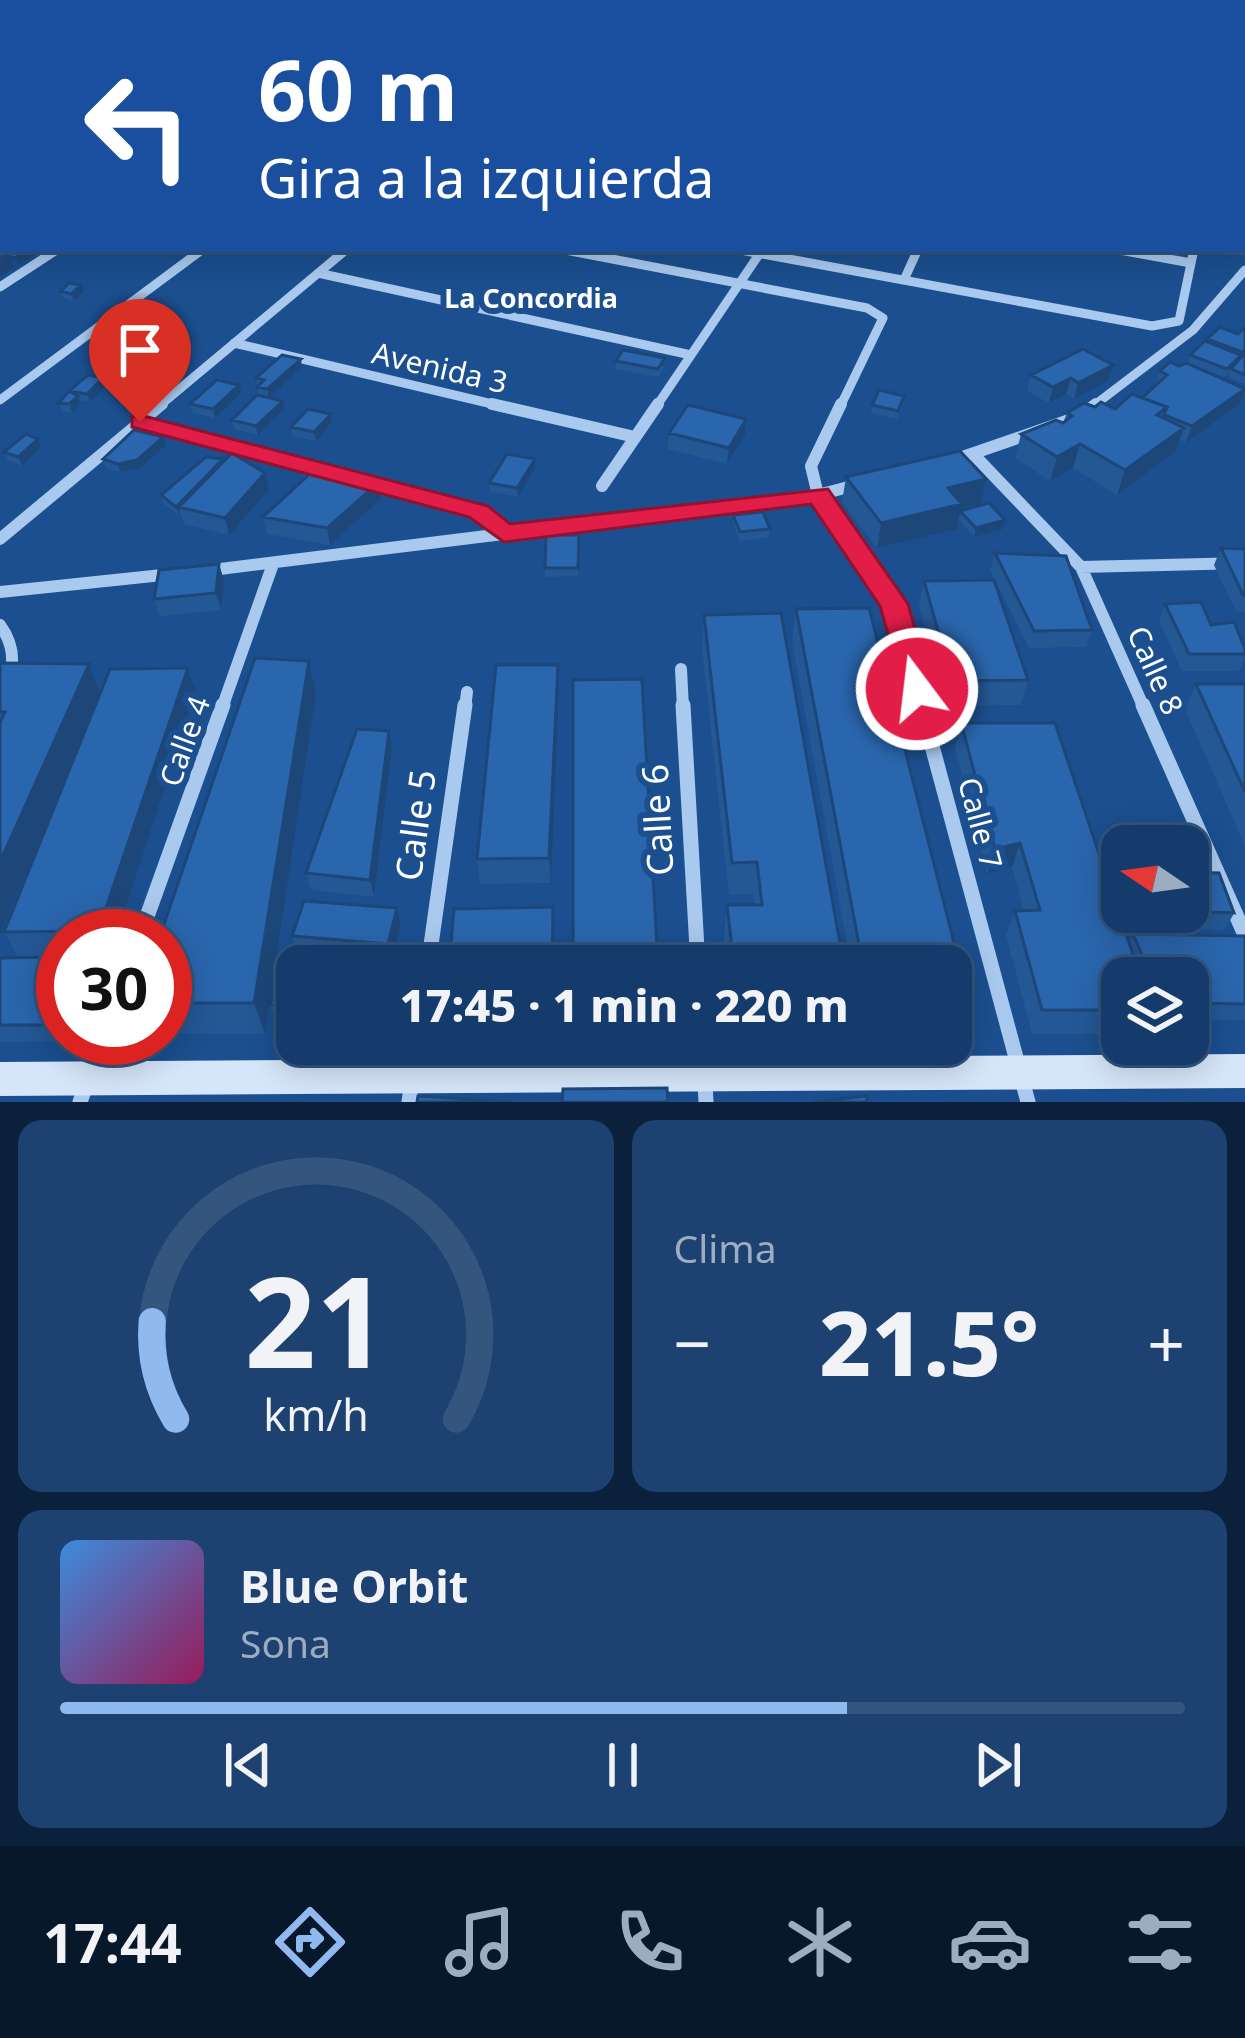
<!DOCTYPE html>
<html lang="es">
<meta charset="utf-8">
<style>
body{margin:0;font-family:"Noto Sans",sans-serif;background:#1d4271;color:#f1f3f6;height:100vh;display:flex;flex-direction:column;font-size:45px;white-space:nowrap}
*{box-sizing:border-box;margin:0}
p{font-size:39px;color:#9dadc1}
.icon{flex:none;width:66px;height:66px;fill:none;stroke:currentColor;stroke-width:2;stroke-linecap:round;stroke-linejoin:round}
.map{position:relative;height:1102px;overflow:hidden}
.drawer{display:flex;flex-direction:column;gap:18px;padding:18px;background:#0b203b;flex:1}
.drawer>*{flex:none}
.top-card{position:absolute;left:0px;top:0px;width:1245px;height:252px;box-shadow:0 6px 30px #0003,0 0 0 3px #33557e;background:#1a4fa0;color:#fff;overflow:hidden}
.needle{width:78px;rotate:283deg}
.tools{position:absolute;left:1101px;top:825px;display:grid;gap:24px}
.tools a{display:grid;place-items:center;width:108px;height:108px;border-radius:24px;background:#143b6b;box-shadow:0 6px 30px #0003,0 0 0 3px #33557e;font-size:60px}
.speed{position:absolute;left:36px;top:909px;display:flex;gap:24px;font-size:60px;font-weight:700;text-align:center}
.speed>*{display:grid;place-content:center;width:156px;height:156px;border-radius:50%;background:#143b6b;box-shadow:0 6px 30px #0003,0 0 0 3px #33557e;line-height:1}
.speed .limit{border:18px solid #d22;background:#fff;color:#111}
.pin{position:absolute;display:grid;place-items:center;width:102px;height:102px;color:#fff;margin:-123px -51px;border-radius:50% 50% 50% 0;rotate:-45deg;box-shadow:0 0 12px #0007}
.pin .icon{rotate:45deg}
.me{position:absolute;width:132px;margin:-66px;rotate:345deg;stroke-linejoin:round;filter:drop-shadow(0 0 9px #0008)}
.turn{display:flex;align-items:center;gap:42px;height:252px;padding:0 60px;font-size:54px}
.turn .icon{width:156px;height:156px;stroke-width:2.5}
.turn b{display:block;font-size:84px;line-height:102px}
.big{font-size:90px;font-weight:800;line-height:1.1}
.drawer .tile{flex:1;display:flex;flex-direction:column;justify-content:center;gap:18px;min-width:0;padding:0 42px;border-radius:24px;background:#1d4271}
.drawer .dial{align-items:center;gap:0}
.dial svg{height:312px;overflow:visible;fill:none;stroke:#33557e;stroke-width:7;stroke-linecap:round;text-anchor:middle}
.dial text{fill:#f1f3f6;stroke:none}
.song{display:flex;align-items:center;gap:36px}
.cover{width:144px;height:144px;border-radius:18px;background:linear-gradient(135deg,hsl(210 70% 55%),hsl(330 70% 35%))}
.played{height:12px;border-radius:6px;background:linear-gradient(90deg,#90b9f0 70%,#33557e 70%)}
.keys{display:flex;justify-content:space-around;direction:ltr}
.heat{display:flex;justify-content:space-between;align-items:center;font-size:66px;direction:ltr}
.drawer .tiles{flex:1;display:grid;gap:18px;grid-template-columns:1fr 1fr}
.tile:last-child{grid-column:span 2}
.trip{position:absolute;left:276px;top:945px;width:696px;height:120px;border-radius:24px;background:#143b6b;box-shadow:0 6px 30px #0003,0 0 0 3px #33557e;font-weight:800;line-height:120px;text-align:center}
.tabs{display:flex;height:192px;justify-content:space-around;align-items:center;background:#08182b;color:#9dadc1}
.tabs .icon{width:84px;height:84px}
.tabs .on{color:#90b9f0}
.tabs b{font-size:54px;color:#f1f3f6}
.map>svg:first-child{display:block}
</style>
<div class="map">
<svg width="1245" height="1102" viewBox="0 0 1245 1102">
<rect width="100%" height="100%" fill="#1b4f8f"/>
<g fill="none" stroke-linecap="round" stroke-linejoin="round">
<path stroke="#a9c9ee" stroke-width="8" d="M657 0 676 3
M789 0 805 3
M1091 0 1109 3
M452 3 459 0
M539 3H547"/>
<path stroke="#a9c9ee" stroke-width="9" d="M560 249 867 308 883 318 840 407
M735 249 1152 326 1179 321 1194 249
M1114 249 1191 263
M318 273 691 355
M904 280 918 249
M0 287 58 249
M234 343 505 407
M0 400 203 249
M158 407 347 249
M656 407 762 250
M1092 407 1193 330 1245 270"/>
<path stroke="#a9c9ee" stroke-width="12" d="M492 404 635 437
M841 404 811 466 818 495 894 604 922 708
M140 422 478 511 504 534
M974 455 1081 567 1144 708
M951 461 1078 417 1096 404
M602 486 658 404
M0 539 162 404
M1081 567 1245 563
M204 571 818 495 856 485
M0 592 172 574
M0 625C19 651 13 674 0 701
M681 669 683 708
M222 708 273 564
M465 708 467 692"/>
<path stroke="#a9c9ee" stroke-width="15" d="M683 705 698 966
M921 705 1028 1102
M1143 705 1245 935
M140 936 223 705
M428 966 465 705
M703 1044 706 1102
M80 1102 103 1038
M409 1102 417 1044"/>
<path fill="#d6e6fa" fill-rule="evenodd" d="M1245 1054V1088L0 1096V1062Z"/>
<path fill="#fff" fill-rule="evenodd" d="M0 68H3V80H0Z"/>
</g>
<path fill="#245895" d="M840 0H929L926 3H850Z
M61 291 84 292 74 301 63 298Z
M1245 327V384L1228 377 1230 371 1224 377 1188 363 1190 355 1207 339 1238 334Z
M616 361 665 366 658 377 616 369Z
M302 367 269 398 259 395 256 378Z
M1160 371 1240 404 1186 442 1180 440 1175 452 1117 495 1073 468 1050 481 1015 458 1021 434 1063 423 1067 413 1095 407 1115 409 1142 398 1155 387Z
M88 375 106 386 90 402 79 400 80 404 72 412 62 411 59 403Z
M1031 375 1108 381 1074 399 1066 394 1049 403 1027 391Z
M241 393 215 418 193 413 190 404Z
M283 401 284 409 258 435 234 429 232 420Z
M903 404 897 419 871 413 872 405Z
M331 414 332 422 316 441 293 436 291 427Z
M746 419 745 435 727 464 668 449 669 433Z
M38 439 41 447 22 466 8 460 4 452Z
M166 445 139 469 120 472 106 468 103 459Z
M223 459 224 462 265 473 269 490 229 535 184 524 180 513 179 515 163 503 161 495Z
M535 459V468L518 497 490 491 489 483Z
M846 477 980 504 961 508V510L1005 520 1003 529 974 537 959 520 957 529 877 548 842 502Z
M378 483 381 499 330 545 267 534 263 517Z
M733 515 770 529 769 537 740 541 733 524Z
M579 535 578 576 545 577V568Z
M1221 548 1245 549V612H1236L1214 565Z
M995 553 1092 630 1086 647 1029 648 990 570Z
M219 564 224 581 221 610 160 616 154 599Z
M924 581 1028 680 1021 705 946 706 919 606Z
M1165 604 1211 625 1245 649V658L1239 671H1182L1159 621Z
M796 609 968 998 957 1028 951 1029V966H851L792 641Z
M704 615 844 966H727L724 937 727 905H755L753 894 729 895 702 647Z
M309 661 316 693 265 1034H165V936Z
M0 663 100 694H196L116 936H63V956L18 957 4 932 58 797 0 934Z
M558 665 559 690 551 883 480 884 477 859Z
M1196 684H1245V846L1185 709Z
M961 723 1129 943 1133 934 1245 936V1020H1188V978H1122V1034H1032L1006 935 1015 911H1024L1012 867 987 874 955 748Z
M389 731 392 749 374 897 311 890 306 873Z
M1188 872 1234 913 1225 930 1132 926 1128 912H1188Z
M397 908 401 924 393 956 297 966V1022L276 1021 270 1005 296 948 292 936Z
M63 957V1038H98L97 1041 0 1042V958Z"/>
<path fill="#1d4779" d="M384 0H407L408 3H373Z
M29 249H34L35 254 18 265 15 258Z
M8 253 14 268 0 277V258Z
M81 285 84 292 74 301 71 294Z
M301 359 302 367 269 398 267 389Z
M1113 365 1108 381 1074 399 1078 383Z
M103 378 106 386 90 402 87 394Z
M1071 378 1066 394 1049 403 1053 387Z
M239 385 241 393 215 418 213 409Z
M1245 389 1240 404 1186 442 1192 426Z
M78 396 80 404 72 412 69 404Z
M283 401 284 409 258 435 256 426Z
M331 414 332 422 316 441 314 432Z
M746 419 745 435 727 464 729 448Z
M1184 428 1175 452 1117 495 1125 470Z
M163 437 166 445 139 469 120 472 118 464Z
M38 439 41 447 22 466 18 457Z
M1080 444 1073 468 1050 481 1057 457Z
M223 459 225 467 179 507 180 513 179 515 176 507Z
M535 459V468L518 497 517 488Z
M265 473 269 490 229 535 225 518Z
M986 479 980 504 961 508 957 529 877 548 881 523 948 488Z
M378 483 381 499 330 545 327 528Z
M1005 520 1003 529 974 537 976 528Z
M219 564 224 581 221 610 216 593Z
M309 661 316 693 265 1034 254 1003Z
M89 664 101 697 0 934V862Z
M558 665 559 690 551 883 549 858Z
M188 668 196 694 116 936H101L98 931Z
M389 731 392 749 374 897 370 880Z
M1020 843 1012 867 987 874 995 849Z
M397 908 401 924 393 956 395 966H388L390 955 388 944Z"/>
<path fill="#2a66ad" stroke="#1d4779" stroke-width="3" d="M347 0H384L373 3H355Z
M646 0H656L666 3H642Z
M742 0H759L754 3H738Z
M867 0H922L926 3H882Z
M1065 0H1099L1096 3H1062Z
M1122 0H1142L1158 3H1120Z
M1242 52 1245 53V71H1242Z
M0 239 3 240V249H29L15 258 10 257 8 253 0 251Z
M69 283 81 285 71 294 61 291Z
M1220 327 1238 334 1245 327V350L1242 352 1207 339Z
M1205 341 1241 355 1227 369 1190 355Z
M1083 349 1113 365 1078 383 1071 378 1053 387 1031 375Z
M623 350 665 358 658 369 616 361Z
M1245 353V375L1231 369Z
M282 355 301 359 267 389 257 387 264 380 256 378Z
M1170 362 1179 366 1186 363 1245 389 1192 426 1164 415 1167 407 1142 398 1167 375 1160 371Z
M88 375 103 378 87 394 69 391Z
M217 380 239 385 213 409 190 404Z
M879 390 904 396 898 411 872 405Z
M69 391 78 396 69 404 59 403Z
M1132 394 1167 407 1157 415 1184 428 1125 470 1080 444 1057 457 1021 434 1056 420 1063 423 1072 416 1067 413 1084 403 1095 407 1101 402 1115 409Z
M257 395 283 401 256 426 232 420Z
M688 405 746 419 729 448 669 433Z
M308 409 331 414 314 432 291 427Z
M134 430 163 437 137 460 118 464 103 459Z
M26 434 38 439 18 457 4 452Z
M960 451 986 479 948 488 962 504 881 523 846 477Z
M232 453 265 473 225 518 179 507Z
M507 454 535 459 517 488 489 483Z
M206 457 223 459 176 507 161 495Z
M314 470 378 483 327 528 263 517Z
M989 503 1005 520 976 528 960 511Z
M763 512 770 529 740 532 733 515Z
M546 535H579L578 568H545Z
M1221 548 1245 549V595H1243Z
M995 553 1066 556 1092 630 1034 631Z
M219 564 216 593 154 599 159 570Z
M994 580 1028 680 952 681 924 581Z
M1201 602 1211 625 1234 622 1245 649V654H1189L1165 604Z
M869 608 968 998H951V966H863L796 609Z
M781 613 844 966H734L727 905H762L757 862 732 863 704 615Z
M255 658 309 661 254 1003H165V936H160Z
M0 663 89 664 0 862V722L5 712H0Z
M496 665H558L549 858 477 859Z
M188 668 98 931 4 932 110 669Z
M642 679 658 966H573V680Z
M1196 684H1245V792Z
M961 723H1055L1141 978H1122V1010H1042L1015 911 1040 910 1020 843 995 849Z
M357 729 389 731 370 880 306 873Z
M1188 872 1219 873 1234 913 1188 911Z
M304 901 397 908 388 944 292 936Z
M553 907 552 966H449L454 909Z
M1133 934 1245 936V1004L1188 1003V978H1152Z
M285 947 391 949 388 966H297V1005H270Z
M63 957V1025H0V958Z
M667 1088 668 1102H562L563 1089Z
M418 1096 511 1102H417Z
M867 1096V1102H813Z"/>
<path fill="#e11d48" stroke="#92132f" stroke-width="3" d="M140 415 488 506 510 524 828 489 908 604 932 689 928 697H906L880 606 811 504 504 542 469 517 132 427V417Z"/>
<g text-anchor="middle" dominant-baseline="central" stroke-width="12" stroke-linejoin="round" paint-order="stroke">
<g font-size="27" font-weight="bold" fill="#fff" stroke="#1b4f8f">
<text x="531" y="297">La Concordia</text>
</g>
<g font-size="30" fill="#fff" stroke="#1b4f8f">
<text transform="translate(440 367) rotate(13)">Avenida 3</text>
<text transform="translate(1156 670) rotate(66)">Calle 8</text>
<text transform="translate(184 741) rotate(-70)">Calle 4</text>
<text transform="translate(981 823) rotate(75)">Calle 7</text>
</g>
<g font-size="36" fill="#fff" stroke="#1b4f8f">
<text transform="translate(657 820) rotate(-93)">Calle 6</text>
<text transform="translate(415 825) rotate(-82)">Calle 5</text>
</g>
</g>
</svg>
<div class="tools">
<a><svg class="needle" viewBox="-14 -14 28 28"><path d="M0-13l5 13h-10z" fill="#e53935"/><path d="M0 13l5-13h-10z" fill="#9dadc1"/></svg></a>
<a><svg class="icon" aria-label="layers" viewBox="0 0 24 24"><path d="M12 4l9 5-9 5-9-5zM3 14l9 5 9-5"/></svg></a>
</div>
<div class="speed"><div class="limit">30</div></div>
<div class="pin" style="left:140px;top:422px;background:#d93025"><svg class="icon" aria-label="arrive" viewBox="0 0 24 24"><path d="M6 21V4h12l-3 4 3 4H6"/></svg></div>
<svg class="me" style="left:917px;top:689px" viewBox="-20 -20 40 40"><circle r="17" fill="#e11d48" stroke="#fff" stroke-width="3"/><path d="M0-11L8 9 0 5-8 9z" fill="#fff"/></svg>
<div class="trip">17:45 · 1 min · 220 m</div>
<div class="top-card">
<div class="turn"><svg class="icon" aria-label="left" viewBox="0 0 24 24"><path d="M17 20v-9H6M10 6l-5 5 5 5"/></svg><div><b>60 m</b>Gira a la izquierda</div></div>
</div>
</div>
<section class="drawer">
<div class="tiles">
<div class="tile dial"><svg viewBox="0 0 100 80">
<path d="M14 69A42 42 0 1 1 86 69"/>
<path d="M14 69A42 42 0 0 1 8 44" stroke="#90b9f0"/>
<text x="50" y="56" font-size="32" font-weight="700">21</text>
<text x="50" y="72" font-size="11">km/h</text>
</svg></div>
<div class="tile"><p>Clima</p>
<div class="heat"><a>−</a><b class="big">21.5°</b><a>+</a></div>
</div>
<div class="tile">
<div class="song"><i class="cover"></i><div><b>Blue Orbit</b><p>Sona</p></div></div>
<div class="played"></div>
<div class="keys"><svg class="icon" aria-label="previous" viewBox="0 0 24 24"><path d="M18 5L8 12l10 7zM5 5v14"/></svg><svg class="icon" aria-label="pause" viewBox="0 0 24 24"><path d="M8 5v14M16 5v14"/></svg><svg class="icon" aria-label="next" viewBox="0 0 24 24"><path d="M6 5l10 7-10 7zM19 5v14"/></svg></div>
</div>
</div>
</section>
<nav class="tabs">
<b>17:44</b>
<svg class="icon on" aria-label="directions" viewBox="0 0 24 24"><path d="M12 3l9 9-9 9-9-9zM9 14v-3h6M13 9l2 2-2 2"/></svg>
<svg class="icon" aria-label="music" viewBox="0 0 24 24"><path d="M9 18V5l10-2v13"/><circle cx="6" cy="18" r="3"/><circle cx="16" cy="16" r="3"/></svg>
<svg class="icon" aria-label="phone" viewBox="0 0 24 24"><path d="M5 4h4l2 5-3 2q2 4 5 5l2-3 5 2v4C11 20 4 13 5 4z"/></svg>
<svg class="icon" aria-label="climate" viewBox="0 0 24 24"><path d="M12 3v18M4 7l16 10M4 17L20 7"/></svg>
<svg class="icon" aria-label="car" viewBox="0 0 24 24"><path d="M5 17H2v-5l4-1 3-4h7l3 4 3 1v5h-3M9 17h6M6 11h13"/><circle cx="7" cy="17" r="2"/><circle cx="17" cy="17" r="2"/></svg>
<svg class="icon" aria-label="filters" viewBox="0 0 24 24"><path d="M4 7h16M4 17h16"/><circle cx="9" cy="7" r="2"/><circle cx="15" cy="17" r="2"/></svg>
</nav>
